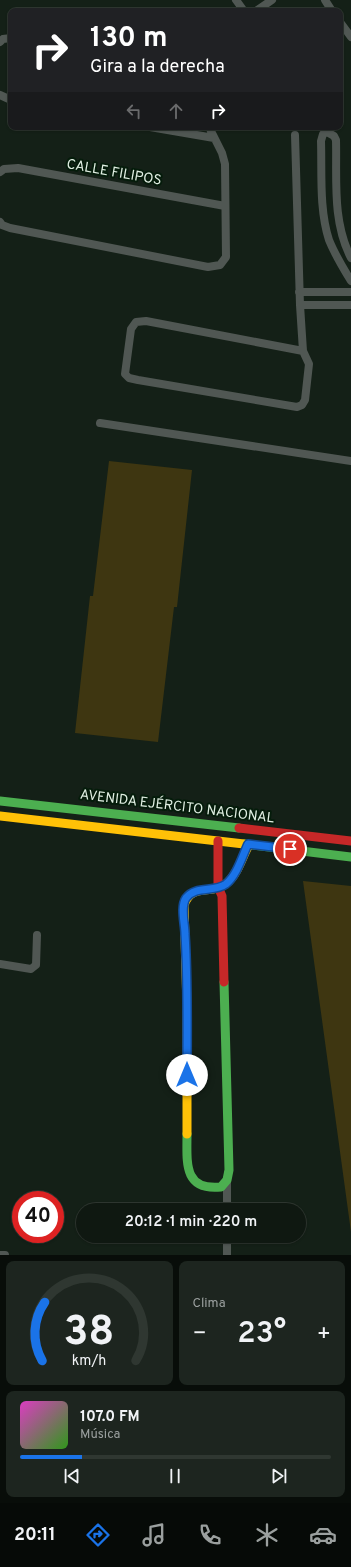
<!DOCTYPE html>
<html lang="es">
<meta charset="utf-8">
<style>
body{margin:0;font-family:Overpass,sans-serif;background:#1d251f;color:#f1f3f6;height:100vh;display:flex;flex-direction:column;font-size:15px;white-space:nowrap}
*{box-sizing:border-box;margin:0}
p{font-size:13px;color:#9ba09f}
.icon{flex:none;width:22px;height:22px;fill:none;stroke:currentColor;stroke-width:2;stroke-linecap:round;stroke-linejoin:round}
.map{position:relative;height:1255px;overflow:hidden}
.drawer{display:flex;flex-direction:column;gap:6px;padding:6px;background:#080d09;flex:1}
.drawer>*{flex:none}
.banner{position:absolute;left:8px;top:8px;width:335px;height:122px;border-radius:8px;box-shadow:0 1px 3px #0004,0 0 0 1px #2f3731;background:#202124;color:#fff;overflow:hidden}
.speed{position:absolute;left:12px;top:1191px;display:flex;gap:8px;font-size:20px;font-weight:700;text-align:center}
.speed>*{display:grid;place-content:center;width:52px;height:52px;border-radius:50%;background:#0f1811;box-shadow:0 1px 3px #0004,0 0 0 1px #2f3731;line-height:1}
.speed .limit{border:6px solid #d22;background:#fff;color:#111}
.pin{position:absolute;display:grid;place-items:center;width:34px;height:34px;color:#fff;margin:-17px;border:2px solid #fff;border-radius:50%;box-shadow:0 1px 4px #0007}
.me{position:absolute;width:44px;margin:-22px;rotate:0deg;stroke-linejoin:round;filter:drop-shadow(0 0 3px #0008)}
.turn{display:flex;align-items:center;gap:14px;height:84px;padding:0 16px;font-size:18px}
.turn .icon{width:52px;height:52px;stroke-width:2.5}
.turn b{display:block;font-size:28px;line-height:34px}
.lanes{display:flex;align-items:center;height:38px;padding:0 16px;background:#0003;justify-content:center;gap:20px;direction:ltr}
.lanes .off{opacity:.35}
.big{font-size:30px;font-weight:600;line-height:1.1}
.drawer .tile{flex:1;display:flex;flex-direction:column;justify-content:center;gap:6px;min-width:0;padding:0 14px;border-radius:8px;background:#1d251f}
.drawer .dial{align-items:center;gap:0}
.dial svg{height:104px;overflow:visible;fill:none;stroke:#2f3731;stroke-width:7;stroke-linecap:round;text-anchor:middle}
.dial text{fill:#f1f3f6;stroke:none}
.song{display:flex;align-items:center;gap:12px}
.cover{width:48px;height:48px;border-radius:6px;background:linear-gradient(135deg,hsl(310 70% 55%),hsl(110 70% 35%))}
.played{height:4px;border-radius:2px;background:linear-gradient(90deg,#1a73e8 20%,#2f3731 20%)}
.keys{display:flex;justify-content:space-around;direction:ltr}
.heat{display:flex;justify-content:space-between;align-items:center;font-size:22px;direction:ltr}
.drawer .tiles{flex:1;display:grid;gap:6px;grid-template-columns:1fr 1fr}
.tile:last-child{grid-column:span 2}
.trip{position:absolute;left:76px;top:1203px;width:230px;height:40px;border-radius:20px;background:#0f1811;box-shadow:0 1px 3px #0004,0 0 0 1px #2f3731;font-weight:600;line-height:40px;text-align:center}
.tab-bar{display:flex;height:64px;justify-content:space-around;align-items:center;background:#060a07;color:#9ba09f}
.tab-bar .icon{width:28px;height:28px}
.tab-bar .selected{color:#1a73e8}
.tab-bar b{font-size:18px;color:#f1f3f6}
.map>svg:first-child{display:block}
</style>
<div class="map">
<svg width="351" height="1255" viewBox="0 0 351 1255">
<rect width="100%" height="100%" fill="#142017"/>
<path fill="#3e3611" d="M109 461 192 470 177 607H174L158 742 75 733 90 596H93Z
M303 881 351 886V1232Z"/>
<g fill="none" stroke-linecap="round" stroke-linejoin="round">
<path stroke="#505753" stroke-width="8" d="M236 0 244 11
M325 0 332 11
M256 11 272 0
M340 22 351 37
M0 42 3 39 11 38
M0 95 11 100
M150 127 214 138
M295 135 300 305 303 351 309 364 305 400 302 405 297 407 138 380 129 378 125 374 131 329 136 322 146 321 303 351
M0 172 4 169 18 168 225 206
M0 222 2 225 10 228 208 267 220 265 226 257 225 164 222 153 209 127
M351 258C332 221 337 179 336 140L334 136 327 132 323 134 321 141C322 173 319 209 329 240 335 255 343 268 351 281
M299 292H351
M300 305H351
M100 423 351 461
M0 964 31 969 36 965 37 935
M227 1210V1180
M0 1255H5
M227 1255V1236"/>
<path stroke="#4caf50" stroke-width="9" d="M0 801 239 828
M244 844 351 857
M187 1134C187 1162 183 1191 221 1187L227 1180 229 1170 224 982"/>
<path stroke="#ffc107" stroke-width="9" d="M0 816 244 844
M187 1134V1007L184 905C192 882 212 896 227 883 238 874 242 857 249 845"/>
<path stroke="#c62828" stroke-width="9" d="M239 828 351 841
M218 841V887L222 896 224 982"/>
</g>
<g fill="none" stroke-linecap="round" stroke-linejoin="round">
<defs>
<path id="route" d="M187 1075C187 1029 188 981 185 934 185 924 180 907 186 898 196 885 214 893 226 884 237 875 242 857 248 844L290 849"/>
</defs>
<use href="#route" stroke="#114b97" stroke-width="10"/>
<use href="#route" stroke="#1a73e8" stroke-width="7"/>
</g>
<g text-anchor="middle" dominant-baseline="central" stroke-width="4" stroke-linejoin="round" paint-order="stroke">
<g font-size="14" fill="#e1efe3" stroke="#051c0b">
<text transform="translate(114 173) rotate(10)">CALLE FILIPOS</text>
<text transform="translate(177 807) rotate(7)">AVENIDA EJÉRCITO NACIONAL</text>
</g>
</g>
</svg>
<div class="speed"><div class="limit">40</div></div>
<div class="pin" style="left:290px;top:849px;background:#d93025"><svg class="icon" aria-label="arrive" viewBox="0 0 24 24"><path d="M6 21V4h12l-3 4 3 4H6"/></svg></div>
<svg class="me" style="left:187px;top:1075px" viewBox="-20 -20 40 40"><circle r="19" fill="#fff"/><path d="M0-13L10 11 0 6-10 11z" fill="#1a73e8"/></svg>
<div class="trip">20:12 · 1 min · 220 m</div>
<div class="banner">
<div class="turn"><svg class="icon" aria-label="right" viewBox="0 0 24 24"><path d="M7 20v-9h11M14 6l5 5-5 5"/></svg><div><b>130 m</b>Gira a la derecha</div></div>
<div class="lanes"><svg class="icon off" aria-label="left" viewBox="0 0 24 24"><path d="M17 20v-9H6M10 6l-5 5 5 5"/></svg><svg class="icon off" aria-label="ahead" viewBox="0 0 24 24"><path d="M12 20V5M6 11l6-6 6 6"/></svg><svg class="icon" aria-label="right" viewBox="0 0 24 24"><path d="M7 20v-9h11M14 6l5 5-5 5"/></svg></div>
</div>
</div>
<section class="drawer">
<div class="tiles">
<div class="tile dial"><svg viewBox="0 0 100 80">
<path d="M14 69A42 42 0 1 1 86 69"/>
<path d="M14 69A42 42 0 0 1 16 24" stroke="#1a73e8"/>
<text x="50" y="56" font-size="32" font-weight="700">38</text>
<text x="50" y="72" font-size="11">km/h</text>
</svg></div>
<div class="tile"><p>Clima</p>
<div class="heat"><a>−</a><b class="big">23°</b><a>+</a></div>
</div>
<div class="tile">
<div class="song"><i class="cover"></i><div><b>107.0 FM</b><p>Música</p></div></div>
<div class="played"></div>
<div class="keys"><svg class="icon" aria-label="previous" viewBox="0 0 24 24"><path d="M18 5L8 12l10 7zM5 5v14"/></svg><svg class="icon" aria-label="pause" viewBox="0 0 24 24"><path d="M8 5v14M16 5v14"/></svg><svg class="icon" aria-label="next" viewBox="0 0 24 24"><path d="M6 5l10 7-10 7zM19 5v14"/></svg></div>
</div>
</div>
</section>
<nav class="tab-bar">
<b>20:11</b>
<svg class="icon selected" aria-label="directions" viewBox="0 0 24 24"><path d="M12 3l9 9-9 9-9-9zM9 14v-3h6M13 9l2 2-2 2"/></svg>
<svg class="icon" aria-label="music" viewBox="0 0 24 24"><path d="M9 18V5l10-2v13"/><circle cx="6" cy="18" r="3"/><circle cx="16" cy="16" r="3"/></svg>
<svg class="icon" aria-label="phone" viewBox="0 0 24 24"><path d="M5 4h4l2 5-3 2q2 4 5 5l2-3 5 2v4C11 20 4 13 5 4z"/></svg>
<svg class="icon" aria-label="climate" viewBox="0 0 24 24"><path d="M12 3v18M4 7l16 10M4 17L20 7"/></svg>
<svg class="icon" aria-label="car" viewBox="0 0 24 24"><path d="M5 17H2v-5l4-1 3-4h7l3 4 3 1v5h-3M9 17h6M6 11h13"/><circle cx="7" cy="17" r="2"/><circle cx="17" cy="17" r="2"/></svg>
</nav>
